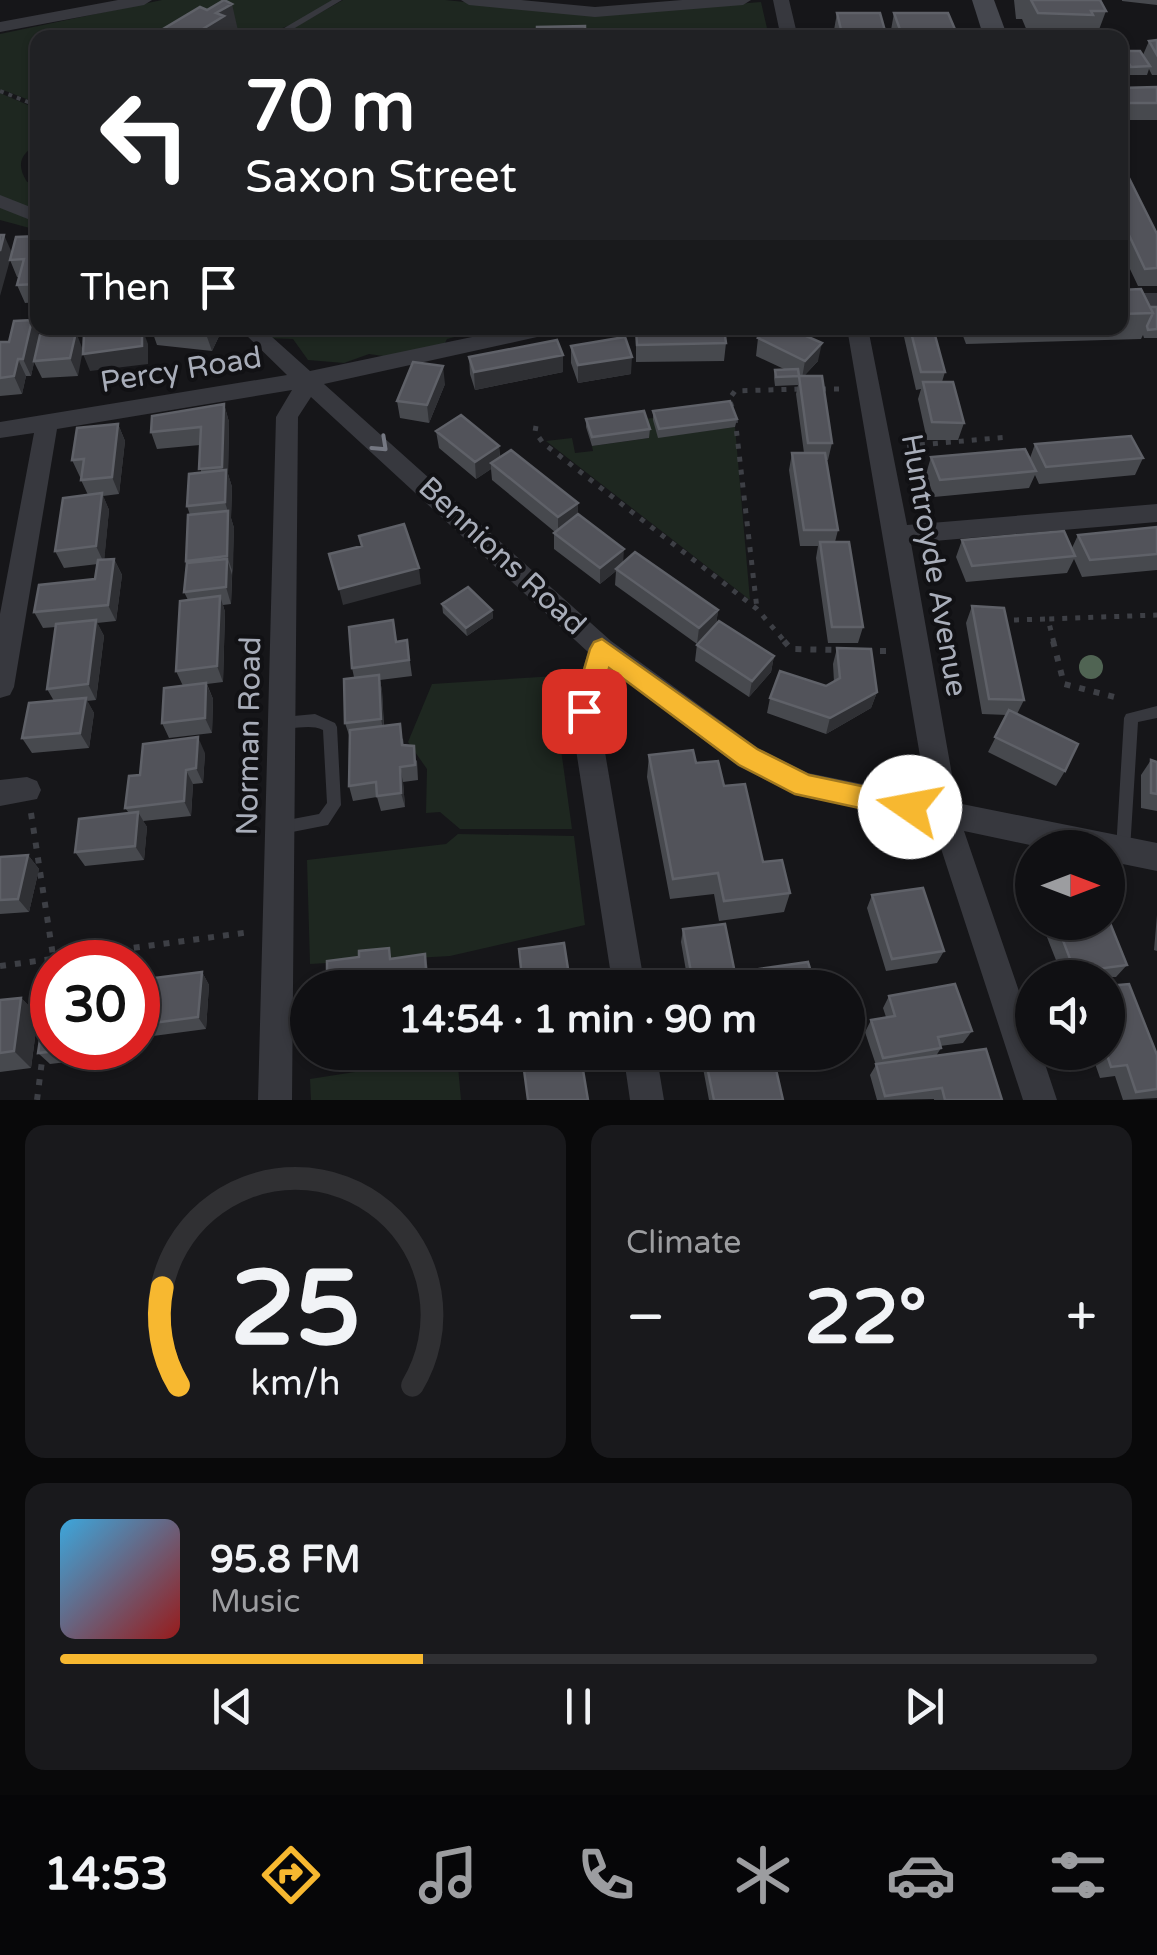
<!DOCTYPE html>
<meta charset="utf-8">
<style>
body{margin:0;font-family:"Varela Round",sans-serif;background:#19191c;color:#f1f3f6;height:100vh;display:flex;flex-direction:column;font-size:38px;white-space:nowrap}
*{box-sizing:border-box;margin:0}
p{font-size:32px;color:#9c9da0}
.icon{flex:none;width:55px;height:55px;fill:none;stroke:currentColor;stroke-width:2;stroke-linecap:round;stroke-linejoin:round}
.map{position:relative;height:1100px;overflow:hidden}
.side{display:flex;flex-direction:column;gap:25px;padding:25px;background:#09090a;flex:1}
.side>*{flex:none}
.top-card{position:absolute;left:30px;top:30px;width:1098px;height:305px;border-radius:20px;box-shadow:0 2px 8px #0004,0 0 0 2px #303033;background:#202124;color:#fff;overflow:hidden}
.needle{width:65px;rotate:90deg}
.fabs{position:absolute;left:1015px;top:830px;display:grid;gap:20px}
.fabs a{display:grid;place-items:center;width:110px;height:110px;border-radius:50%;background:#101013;box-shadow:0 2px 8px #0004,0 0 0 2px #303033;font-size:50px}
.speed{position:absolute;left:30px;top:940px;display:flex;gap:20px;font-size:50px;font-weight:700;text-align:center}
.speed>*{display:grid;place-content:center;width:130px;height:130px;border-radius:50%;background:#101013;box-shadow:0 2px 8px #0004,0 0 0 2px #303033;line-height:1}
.speed .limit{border:15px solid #d22;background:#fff;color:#111}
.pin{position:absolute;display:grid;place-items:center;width:85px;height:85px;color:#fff;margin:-42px;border-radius:20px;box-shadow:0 5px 15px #0006}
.me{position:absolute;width:110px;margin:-55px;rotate:282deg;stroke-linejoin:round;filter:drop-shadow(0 0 8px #0008)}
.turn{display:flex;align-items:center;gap:35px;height:210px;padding:0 50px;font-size:45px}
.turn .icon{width:130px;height:130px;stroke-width:2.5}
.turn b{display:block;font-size:70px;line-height:85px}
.then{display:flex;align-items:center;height:95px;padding:0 50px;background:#0003;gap:20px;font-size:38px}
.big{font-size:75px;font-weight:800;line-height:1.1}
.side .card{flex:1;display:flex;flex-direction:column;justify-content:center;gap:15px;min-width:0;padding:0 35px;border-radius:20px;background:#19191c}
.side .dial{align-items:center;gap:0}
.dial svg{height:260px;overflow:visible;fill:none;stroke:#303033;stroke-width:7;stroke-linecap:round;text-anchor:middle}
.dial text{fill:#f1f3f6;stroke:none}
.song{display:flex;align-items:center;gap:30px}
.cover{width:120px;height:120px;border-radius:15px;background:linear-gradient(135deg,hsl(200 70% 55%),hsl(0 70% 35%))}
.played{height:10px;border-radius:5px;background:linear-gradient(90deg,#f7b830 35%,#303033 35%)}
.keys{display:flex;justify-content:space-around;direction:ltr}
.heat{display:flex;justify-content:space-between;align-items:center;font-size:55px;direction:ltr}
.side .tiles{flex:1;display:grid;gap:25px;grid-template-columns:1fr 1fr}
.card:last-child{grid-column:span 2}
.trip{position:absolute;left:290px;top:970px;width:575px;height:100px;border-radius:50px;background:#101013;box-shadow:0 2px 8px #0004,0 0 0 2px #303033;font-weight:800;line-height:100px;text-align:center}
.tabs{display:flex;height:160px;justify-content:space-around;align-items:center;background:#060608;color:#9c9da0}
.tabs .icon{width:70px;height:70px}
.tabs .on{color:#f7b830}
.tabs b{font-size:45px;color:#f1f3f6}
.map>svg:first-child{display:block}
</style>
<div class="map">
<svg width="1157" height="1100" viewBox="0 0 1157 1100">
<rect width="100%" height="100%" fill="#161619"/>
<path fill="#1e2720" d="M162 0H333L301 21 259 37 236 32 157 37 38 38 37 95 29 100 3 90 0 93 28 105H37L36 145C19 155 17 166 27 182L37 183V230L0 220V34Z
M343 0H445L596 15 761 2 769 37 570 38 537 28 536 38H275Z
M259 328H488L447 339 443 347 397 358 369 354 344 363 308 360 293 339 267 338Z
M653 418 659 437 735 427 750 600 546 441 572 438 575 453 593 451 592 446 649 438 644 419Z
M556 676 554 699 572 829H460L440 812 426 813 427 769 408 742 432 684Z
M458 834 574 836 585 925 450 956 310 964 307 860 446 844Z
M457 1056 461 1100H311L310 1079Z"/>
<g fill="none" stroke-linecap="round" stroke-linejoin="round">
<path stroke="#3d3f45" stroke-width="4" stroke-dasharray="4 5" stroke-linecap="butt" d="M234 29 254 38
M334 38 354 31 386 38
M0 91 28 102 38 97"/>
<path stroke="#3d3f45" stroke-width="5" stroke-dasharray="5 8" stroke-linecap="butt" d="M821 389H845
M732 407 729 399 735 391 800 389
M735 418 757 609
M536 426 535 432 543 443 757 609 786 643
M907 446 1008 437
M1014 620 1048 619
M1054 643 1048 619 1157 615"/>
<path stroke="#3d3f45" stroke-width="6" stroke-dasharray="6 9" stroke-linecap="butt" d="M784 641 791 649 839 650
M1053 641 1064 684 1122 699
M865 651H889
M31 813 54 962
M0 966 250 932
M48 1013 52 976
M37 1100 43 1053"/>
<path fill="#37383e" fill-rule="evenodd" d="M332 0H342L278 38H267Z
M1157 706V718L1138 722 1130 850 1128 855 1123 857 1118 855 1116 850 1124 718 1126 714Z
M315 714 335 723 337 727 341 805 328 825 282 834 277 832 275 827 277 822 319 814 327 803 323 730C308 723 294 731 278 727L276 723 278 719 283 717Z"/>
<path fill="#37383e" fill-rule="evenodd" d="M118 0H152L144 5 0 32V22Z
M461 0H521L595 7 682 0H751L743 5 595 17 469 5Z
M773 0H789L798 38H781Z
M0 195 38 210V223L0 208Z
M1120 293H1157V307H1120Z
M239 328H262L310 371 515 328H556L546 335 324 384 611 641 758 748 808 773 927 797 847 328H868L907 525 1157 504V522L911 543 957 803 1157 843V871L1108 861V848H1044L964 831 1032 1029V1052H1041L1057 1100H1023L933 824 794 794 738 766 610 669 598 711 645 988H613L570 711 588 652 311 397 298 417 292 1100H258L276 417 292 390 57 429 14 687 10 695 0 698V614L34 433 0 438V422L287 375Z
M27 777 37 781 41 790 37 799 0 806V780Z
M623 1052H656L664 1100H630Z"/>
<path fill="#45474e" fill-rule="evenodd" d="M972 0H994L1008 38H984Z"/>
</g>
<circle fill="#506453" cx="1091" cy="667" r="12"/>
<path fill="#47494e" d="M1014 0H1101L1106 11 1097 35H1087L1086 38H1030L1022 19H1016Z
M1122 0H1157V5L1122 1Z
M837 13 887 38H836L834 30Z
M894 13 957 34 956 38H894L891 30Z
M1157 40V75H1152L1149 69 1147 75H1128L1120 62 1121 51 1143 55 1149 41Z
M1157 87V120H1120V88Z
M1120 160 1157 234V286H1138L1120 248Z
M38 236V302L25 303 17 285 19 277H17L10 260Z
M1120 290 1150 307H1157V338H1144L1143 335 1141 339 966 344 960 328H1120Z
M151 328 221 332 212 351 157 345Z
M902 328H933L945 372 942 382 964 423 958 440H927L918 399 921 389 916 390Z
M636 329 726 343 724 361 636 362Z
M76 332 78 376 42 378 34 362 31 376H26L22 394 0 396V342Z
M758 338 818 361 804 376 832 443 828 460H826L838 530 835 542 863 627 858 643H828L816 558 818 546H800L789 470 792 453H804L796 394 798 385 775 386 774 378 775 370 784 369 756 356Z
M571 346 631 374 578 383 571 363Z
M469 357 563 372 475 390 470 374Z
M445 384 429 423 400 418 397 401Z
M224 404 229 422 228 474 232 487 231 518 234 528 231 604 223 605 225 612 223 682 207 684 213 699 212 733 169 738 162 723 183 686 176 671 188 600 184 592 190 515 187 506 201 473 200 445 157 449 151 432Z
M653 411 737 419 735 427 658 438 653 420Z
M586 419 650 429 649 438 592 446 586 427Z
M118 424 125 441 119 494 103 496 109 510 104 560 114 559 122 575 116 621 97 623 104 636 96 700 87 701 94 713 89 748 32 753 22 738 54 701 47 689 56 627 43 628 34 612 95 579 98 564 64 568 55 551 88 495 81 480 82 477H80L72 460Z
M436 431 499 446 500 457 578 514 623 562 718 610 716 625 774 656 771 672 749 697 695 661 697 644 615 585 616 571 600 584 554 549V533L555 532 492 480 491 469 476 479 439 448Z
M1035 444 1143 458 1135 475 1039 484 1035 475 1029 488 934 497 926 474 931 457 1030 458Z
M1157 527V570L1082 577 1074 559 1067 573 966 582 956 557 962 540 1072 548 1078 535Z
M442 604 492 610 493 618 467 636 443 613Z
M972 606 1024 700 1017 714 1065 771 1056 786 988 752 1007 715 982 714 966 623Z
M407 640 412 676 380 680 382 691 384 726 403 739 404 746 417 761 418 780 403 782 405 807 381 811 377 797 353 801 349 786 350 738 345 723 354 677 352 668 397 642Z
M837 648 877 692 871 708 826 734 767 713 770 698 826 686 834 682 833 664Z
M205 753 203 783 193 784 191 816 143 821 147 827 144 860 85 866 75 852 129 813 125 808 140 775Z
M649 755 696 763 724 786 763 862 790 893 784 912 719 921 714 894 670 899 647 777Z
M1151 760 1157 762V811L1141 808V775Z
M28 855 39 869 29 912 0 914V857Z
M872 895 944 951 937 963 886 971 867 908Z
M1157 915V951L1154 950Z
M1041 922H1108L1127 965 1116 977 1063 978Z
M683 929 738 988H689L681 942Z
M759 969 816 988H756L755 982Z
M202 972 209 985 206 1029 138 1038V980Z
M889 996 972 1031 963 1043 940 1046 941 1048 936 1056 1002 1100H934V1099L877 1100 870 1075 876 1065 865 1032 871 1020 886 1017 883 1008Z
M21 998 38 1015 31 1068 0 1072V1000Z
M52 1048H127L126 1055 50 1064 38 1053Z
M331 1052H396V1060L376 1063 374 1056 336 1062Z
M700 1052H772L783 1100H709Z
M1091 1052 1157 1055V1098L1123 1100 1115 1076 1100 1078Z"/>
<path fill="#2f3034" d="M232 4 239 35 235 38H188L216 13Z
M4 235 12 253 0 296V251Z
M32 320 40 337 31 376 23 359Z
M142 328 148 344V364L90 371 83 354Z
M210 328H220L221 332 212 351 206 334Z
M76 332 83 350 78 376 70 358Z
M822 343 818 361 802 378 805 361Z
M563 355V372L475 390 474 372Z
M632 357 631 374 578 383V365Z
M18 359 26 376 22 394 14 376Z
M443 366 445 384 429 423 427 405Z
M224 404 229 422 228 474 232 487 231 518 234 528 233 573 227 556 228 512 225 502 226 480 222 467Z
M118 424 125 441 119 494 112 477Z
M499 446 500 463H491V469L476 479 475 462Z
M102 493 109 510 104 563 96 546Z
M578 503V520L558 534V517Z
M624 549 623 565 616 569V571L600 584V568Z
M114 559 122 575 116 621 108 605Z
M227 559 232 575 231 604 226 587Z
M419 568 421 584 343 605 339 589Z
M220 596 225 612 223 682 217 666Z
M492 610 493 618 467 636 466 628Z
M718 610 716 626 697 644 699 628Z
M96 620 104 636 96 700 88 684Z
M774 656 771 672 749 697 752 681Z
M379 675 382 691 384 734 381 719Z
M206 683 213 699 212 733 205 718Z
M877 692 871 708 826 734 830 718Z
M86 698 94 713 89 748 80 733Z
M198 737 205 753 203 783 196 768Z
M400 767 403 782 405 807 401 793Z
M186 770 193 784 191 816 184 801Z
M138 812 147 827 144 860 135 846Z
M28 855 39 869 29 912 18 899Z
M425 954 429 973 430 988H427Z
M202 972 209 985 206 1029 198 1017Z
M21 998 38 1015 31 1068 14 1051Z"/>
<path fill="#52535a" stroke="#5f6168" stroke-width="2.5" d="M224 0 232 4 216 13 224 16 188 38H148L200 7 207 10Z
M1031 0H1100L1106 11H1091L1093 15 1038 13Z
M837 13H880L887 38H843Z
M894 13H948L957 34 919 35 920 38H903Z
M585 26V38H537V27Z
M1157 40V55L1149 41Z
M1121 51H1140L1150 66 1131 67Z
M1157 87V103H1120V88Z
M1120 160 1157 234V268L1145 269 1120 216Z
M0 235H4L0 251Z
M38 236V284L17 285 24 259 10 260 16 237Z
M1141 289 1153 313 1120 314V290Z
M1150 307H1157V329L1148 330 1147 326 1153 313Z
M32 320 23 359H18L14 376 0 378V342H9L14 321Z
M142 328V346L83 354 84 334Z
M151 328H210L206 334Z
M724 328 726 343 637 345 636 329Z
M769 328H788L822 343 805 361 758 338Z
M910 328H933L945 372H921Z
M76 332 70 358 34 361 40 335Z
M625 337 632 357 578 365 571 346Z
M557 340 563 355 474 372 469 357Z
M413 362 443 366 427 405 397 401Z
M798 369 799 376 776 377 775 370Z
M799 376H822L832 443H808Z
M923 382H953L964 423 932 422Z
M730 401 737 419 659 429 653 411Z
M224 404 222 467 199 469 201 427 151 432 152 416Z
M644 411 650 429 592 437 586 419Z
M461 415 499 446 475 462 436 431Z
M118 424 112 477 81 480 84 459 72 460 77 428Z
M1131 436 1143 458 1046 467 1035 444Z
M1025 449 1036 471 940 480 931 457Z
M511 450 578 503 558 517 491 463Z
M792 453H825L838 530H804Z
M226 470 225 502 187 506 189 474Z
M102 493 96 546 55 551 63 498Z
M228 511 227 556 186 561 188 515Z
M578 514 624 549 600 568 554 533Z
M404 524 419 568 339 589 329 554 362 546 359 536Z
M1157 527V554L1090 560 1078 535Z
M1064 531 1075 556 972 566 962 540Z
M820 542H849L863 627H832Z
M635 552 718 610 699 628 616 569Z
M114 559 108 605 34 612 39 585 95 579 98 560Z
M227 559 226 587 184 592 187 563Z
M468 587 492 610 466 628 442 604Z
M220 596 217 666 176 671 180 601Z
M972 606 1004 608 1024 700 989 699Z
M96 620 88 684 47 689 56 624Z
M393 620 396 642 407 640 409 660 352 668 349 627Z
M719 621 774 656 752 681 697 645Z
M837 648 871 649 877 692 830 718 770 698 780 671 826 686 840 678Z
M379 675 381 719 345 723 344 679Z
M206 683 205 718 162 723 164 688Z
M86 698 80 733 22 738 29 703Z
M1009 710 1078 744 1065 771 995 737Z
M400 724 402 745 414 746 415 765 400 767 401 793 377 796 376 782 349 786 350 730Z
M198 737 196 768 186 770 184 801 125 808 129 776 140 775 143 744Z
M693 750 696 763 718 761 724 786 745 784 763 862 782 860 790 893 724 901 718 873 673 879 649 755Z
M1151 760 1157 762V794L1151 793Z
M138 812 135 846 75 852 79 819Z
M28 855 18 899 0 900V857Z
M923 888 944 951 892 959 872 895Z
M1108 918 1127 965 1075 972 1056 922H1108Z
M725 924 738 988H694L683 929Z
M564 943 571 988H523L519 949Z
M389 948 390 959 425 954 427 988H327V961L359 957V951Z
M808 962 816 988H763L759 969Z
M202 972 198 1017 138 1025V980Z
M955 984 972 1031 938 1037 941 1048 883 1058 871 1020 895 1016 889 996Z
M1129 984 1157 1055V1089L1136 1092 1127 1065 1111 1067 1106 1052H1108V986Z
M21 998 14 1051 0 1053V1000Z
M45 1006H52V1048H84L38 1053Z
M986 1049 1002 1100H945L942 1088 885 1096 876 1064Z
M535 1052H580L588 1100H528L522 1055Z
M704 1052H772L783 1100H714Z"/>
<defs><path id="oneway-chevron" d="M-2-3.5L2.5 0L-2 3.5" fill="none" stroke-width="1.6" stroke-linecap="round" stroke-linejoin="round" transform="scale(2.5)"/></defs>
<use stroke="#757882" href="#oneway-chevron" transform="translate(381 445) rotate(43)"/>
<path fill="#f7b830" stroke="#a1781f" stroke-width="2.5" d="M602 639 757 749 809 775 919 798 923 807 919 815 910 819 795 794 739 765 609 668 593 719 584 722 575 719 572 711 590 649 594 642Z"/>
<g text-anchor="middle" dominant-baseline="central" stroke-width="8" stroke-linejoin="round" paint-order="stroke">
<g font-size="30" fill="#a8adb9" stroke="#111114">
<text transform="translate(181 370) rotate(-9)">Percy Road</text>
<text transform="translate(502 556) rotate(43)">Bennions Road</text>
<text transform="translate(934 565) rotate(80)">Huntroyde Avenue</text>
<text transform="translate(249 736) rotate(-89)">Norman Road</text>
</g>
</g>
</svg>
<div class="fabs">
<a><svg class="needle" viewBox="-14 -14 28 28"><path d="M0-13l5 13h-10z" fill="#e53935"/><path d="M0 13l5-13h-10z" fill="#9c9da0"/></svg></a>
<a><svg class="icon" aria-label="sound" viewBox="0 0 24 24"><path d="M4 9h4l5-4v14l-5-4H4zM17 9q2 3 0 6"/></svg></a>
</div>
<div class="speed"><div class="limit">30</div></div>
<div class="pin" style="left:584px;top:711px;background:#d93025"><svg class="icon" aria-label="arrive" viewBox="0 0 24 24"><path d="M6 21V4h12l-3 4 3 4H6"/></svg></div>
<svg class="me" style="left:910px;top:807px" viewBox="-20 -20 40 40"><circle r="19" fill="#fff"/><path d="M0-13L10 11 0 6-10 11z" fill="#f7b830"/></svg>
<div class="trip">14:54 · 1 min · 90 m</div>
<div class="top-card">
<div class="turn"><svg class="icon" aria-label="left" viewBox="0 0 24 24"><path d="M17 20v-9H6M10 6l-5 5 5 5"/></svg><div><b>70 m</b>Saxon Street</div></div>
<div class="then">Then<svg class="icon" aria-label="arrive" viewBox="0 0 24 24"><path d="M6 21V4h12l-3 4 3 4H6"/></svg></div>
</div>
</div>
<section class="side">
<div class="tiles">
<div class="card dial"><svg viewBox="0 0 100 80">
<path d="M14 69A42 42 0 1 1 86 69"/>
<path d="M14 69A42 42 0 0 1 9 39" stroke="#f7b830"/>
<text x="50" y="56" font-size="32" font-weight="700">25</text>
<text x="50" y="72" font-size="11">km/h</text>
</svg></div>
<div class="card"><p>Climate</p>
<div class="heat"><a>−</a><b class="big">22°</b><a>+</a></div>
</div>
<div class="card">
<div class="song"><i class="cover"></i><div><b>95.8 FM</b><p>Music</p></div></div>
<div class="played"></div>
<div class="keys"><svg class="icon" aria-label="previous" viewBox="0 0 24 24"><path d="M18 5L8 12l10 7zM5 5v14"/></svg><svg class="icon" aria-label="pause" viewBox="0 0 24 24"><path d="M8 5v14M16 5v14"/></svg><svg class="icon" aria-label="next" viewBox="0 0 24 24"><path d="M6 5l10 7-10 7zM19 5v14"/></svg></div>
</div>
</div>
</section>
<nav class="tabs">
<b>14:53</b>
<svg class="icon on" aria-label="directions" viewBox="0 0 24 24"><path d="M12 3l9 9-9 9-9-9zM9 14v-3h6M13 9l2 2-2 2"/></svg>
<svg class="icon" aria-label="music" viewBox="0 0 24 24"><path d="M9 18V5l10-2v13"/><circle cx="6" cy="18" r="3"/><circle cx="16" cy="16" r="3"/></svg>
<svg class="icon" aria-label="phone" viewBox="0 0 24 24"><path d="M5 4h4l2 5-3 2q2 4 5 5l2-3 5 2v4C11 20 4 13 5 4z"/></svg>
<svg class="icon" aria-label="climate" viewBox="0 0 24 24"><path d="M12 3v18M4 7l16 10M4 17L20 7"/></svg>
<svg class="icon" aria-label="car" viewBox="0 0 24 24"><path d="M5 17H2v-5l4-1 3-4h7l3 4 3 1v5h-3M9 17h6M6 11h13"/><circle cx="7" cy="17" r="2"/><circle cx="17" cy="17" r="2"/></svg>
<svg class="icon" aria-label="filters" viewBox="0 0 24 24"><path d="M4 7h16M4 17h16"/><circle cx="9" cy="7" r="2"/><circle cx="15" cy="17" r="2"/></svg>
</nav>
